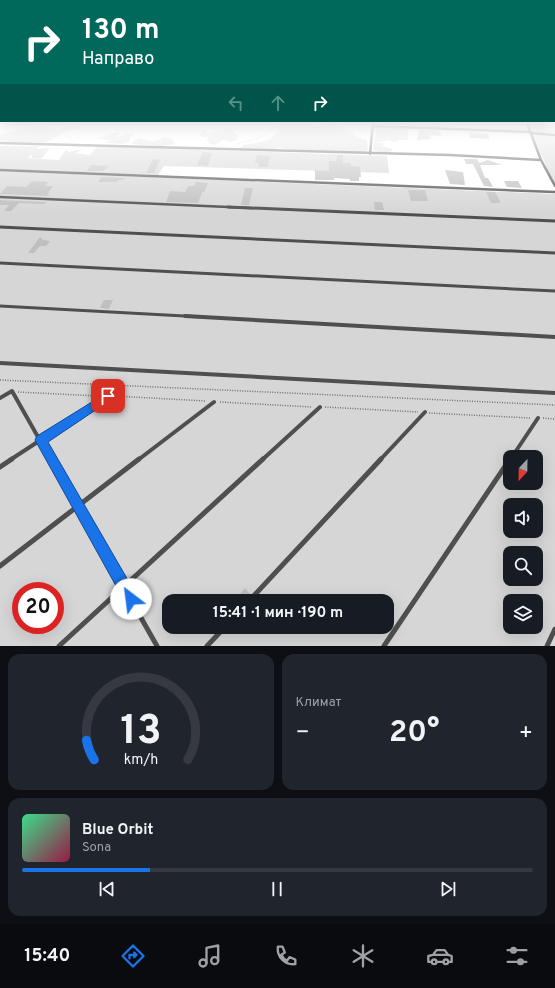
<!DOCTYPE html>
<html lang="ru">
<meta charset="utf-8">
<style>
body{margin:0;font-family:Overpass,sans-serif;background:#20242c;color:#f1f3f6;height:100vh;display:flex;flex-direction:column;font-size:15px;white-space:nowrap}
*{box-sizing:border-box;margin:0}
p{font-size:13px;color:#9ea1a6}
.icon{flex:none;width:22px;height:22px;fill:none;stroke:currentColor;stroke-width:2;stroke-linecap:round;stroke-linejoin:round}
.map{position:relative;height:646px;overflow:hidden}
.drawer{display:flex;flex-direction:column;gap:8px;padding:8px;background:#0d0f14;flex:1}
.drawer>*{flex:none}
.hud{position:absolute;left:0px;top:0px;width:555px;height:122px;box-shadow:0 4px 16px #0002;background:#00695c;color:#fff;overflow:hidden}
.needle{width:26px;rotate:202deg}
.controls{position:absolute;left:503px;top:450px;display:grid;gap:8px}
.controls a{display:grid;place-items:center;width:40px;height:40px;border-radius:8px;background:#171b24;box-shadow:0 4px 16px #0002;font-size:20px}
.speed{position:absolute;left:12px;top:582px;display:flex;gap:8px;font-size:20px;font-weight:700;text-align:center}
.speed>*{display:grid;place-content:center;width:52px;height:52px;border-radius:50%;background:#171b24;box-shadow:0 4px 16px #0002;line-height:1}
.speed .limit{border:6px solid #d22;background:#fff;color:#111}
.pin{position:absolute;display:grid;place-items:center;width:34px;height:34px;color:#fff;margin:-17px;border-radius:8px;box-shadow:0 2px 6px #0006}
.me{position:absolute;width:44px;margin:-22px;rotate:330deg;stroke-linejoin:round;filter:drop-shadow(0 0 3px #0008)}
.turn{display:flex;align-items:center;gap:14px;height:84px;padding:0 16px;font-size:18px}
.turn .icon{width:52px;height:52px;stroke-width:2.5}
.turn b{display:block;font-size:28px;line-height:34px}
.lanes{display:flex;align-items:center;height:38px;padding:0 16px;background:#0003;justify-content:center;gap:20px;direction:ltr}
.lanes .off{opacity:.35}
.big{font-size:30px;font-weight:700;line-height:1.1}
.drawer .widget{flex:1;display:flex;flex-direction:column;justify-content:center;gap:6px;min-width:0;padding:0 14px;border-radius:12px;background:#20242c}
.drawer .dial{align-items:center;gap:0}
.dial svg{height:104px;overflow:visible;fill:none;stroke:#363941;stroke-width:7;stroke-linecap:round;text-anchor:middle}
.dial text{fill:#f1f3f6;stroke:none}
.song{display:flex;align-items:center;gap:12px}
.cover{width:48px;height:48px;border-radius:6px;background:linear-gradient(135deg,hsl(150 70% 55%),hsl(340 70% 35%))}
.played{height:4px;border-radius:2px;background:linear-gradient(90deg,#1a73e8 25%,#363941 25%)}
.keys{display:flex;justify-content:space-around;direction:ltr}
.heat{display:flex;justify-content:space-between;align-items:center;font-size:22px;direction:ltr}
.drawer .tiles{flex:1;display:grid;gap:8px;grid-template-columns:1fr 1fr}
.widget:last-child{grid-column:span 2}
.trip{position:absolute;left:162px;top:594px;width:232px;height:40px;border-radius:12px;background:#171b24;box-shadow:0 4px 16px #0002;font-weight:700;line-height:40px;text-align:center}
.tabs{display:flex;height:64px;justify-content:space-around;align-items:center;background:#090b0e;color:#9ea1a6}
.tabs .icon{width:28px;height:28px}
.tabs .active{color:#1a73e8}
.tabs b{font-size:18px;color:#f1f3f6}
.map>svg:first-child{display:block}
</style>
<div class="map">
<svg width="555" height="646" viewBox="0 0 555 646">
<rect width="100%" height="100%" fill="#fff"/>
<path fill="#d6d6d6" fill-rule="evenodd" d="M281 123H313L319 126H327L325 123H336L340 129 350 131 356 137 367 140 368 150 364 152 304 151 280 148 268 150 241 148 243 145C262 141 272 145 281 123Z
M377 123H440L441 127 426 129H408V140H396L398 141 395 142 388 140 376 143H383L384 145 381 146 393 149 392 151 385 153 373 150Z
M528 123H555V187Z
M70 125 81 127 67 131 47 142H9L0 140V135L36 126 57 130Z
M230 128 238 136 236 140 230 142 224 140C217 142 214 149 207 141L208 137H202L199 134 204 130H207L206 132 208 134Z
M116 133 121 134 116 136 117 137 131 133 134 135 130 137V141L123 144 108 143 106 142 113 140 99 139 103 136Z
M165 137 173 140 175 144 162 146 131 144 138 138 153 142Z
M0 146H39L36 149 50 148 42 158H32L31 154 28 158 59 160 66 150 69 152 83 149 75 153 90 155 98 146 387 156 389 173 164 166 158 175 0 169Z
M0 171 555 194V646H0ZM510 457H536V483H510ZM510 505H536V531H510ZM510 553H536V579H510ZM21 591H55V625H21ZM169 601H387V627H169ZM510 601H536V627H510Z"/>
<path fill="#bfbfbf" d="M419 130 440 131 441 136 430 135V139L417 140Z
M469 132 488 134 490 139 470 138Z
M203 152 212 153 208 166 197 165Z
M257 155 270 156 268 167H258L259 163H255Z
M337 155H343V163H351V166L360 167 361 177H359V181H350V179L334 178V180H315V170L329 171V161H336Z
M153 159 160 160 154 173H146Z
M464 159H477L479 163 488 160 502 165H480L485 178H488L493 187 484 186 473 164H466Z
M91 165 109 166 103 171H87Z
M445 170 463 172 465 185 450 184Z
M101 177 125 178 123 180H118L117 182H98Z
M32 181 48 182 45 186H53L47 195 50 196 0 194 7 186 26 187Z
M504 181H518L522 188 507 187Z
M196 182 208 183 204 192H202L198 203 166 202 170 191 185 192 188 186H194Z
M245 188H253L249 205H241Z
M408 190H425L428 201H411Z
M486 192H495L501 203H491Z
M0 200 46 202 44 204 19 203 11 211H4L9 205H0Z
M374 202H382L384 210H375Z
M40 237 43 240 50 241 46 246H40L34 253H28Z
M104 300H113L109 309 100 308Z
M245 588 250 594 244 601H235Z"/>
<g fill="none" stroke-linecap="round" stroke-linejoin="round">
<path stroke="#717171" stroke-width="1" stroke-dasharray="0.5 1.5" stroke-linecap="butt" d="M0 124 2 123
M237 144 259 138 281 123"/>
<path stroke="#717171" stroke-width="1.5" stroke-dasharray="1 1.5" stroke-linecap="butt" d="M0 380 555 405
M18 392 98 396
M114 396 206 401
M220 402 312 407
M325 407 418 412
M429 413 531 418
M543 418 555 419"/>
<path stroke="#4f4f4f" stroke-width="2.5" d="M527 123 541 160 555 186
M373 126 531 132
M531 133 555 135
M0 143 450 155 541 160
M370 154 373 123
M0 170 555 192
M0 197 251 208"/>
<path stroke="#4f4f4f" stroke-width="3" d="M228 207 555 221
M0 227 555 253
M0 263 555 291
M0 306 203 317"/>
<path stroke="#4f4f4f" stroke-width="4" d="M185 316 555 337
M0 363 555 393
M0 398 12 391 51 460
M512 457 538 418
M10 460 108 396
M138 460 214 402
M262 460 320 407
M380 460 425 412"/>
<path stroke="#4f4f4f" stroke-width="5" d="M51 459 157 646
M0 467 12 459
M0 566 139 459
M249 601 381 459
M59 646 263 459
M207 646 225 627
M384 646 510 459
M547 646 555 629"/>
</g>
<linearGradient id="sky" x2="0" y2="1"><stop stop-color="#8aabca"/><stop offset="0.57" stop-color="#fff"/><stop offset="1" stop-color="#fff" stop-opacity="0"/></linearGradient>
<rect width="555" height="214" fill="url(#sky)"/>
<path fill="#1a73e8" stroke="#114b97" d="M108 392 112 393 113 396 112 399 48 442 136 594 138 599 136 604 131 606 126 604 35 440 37 436Z"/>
</svg>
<div class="controls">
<a><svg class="needle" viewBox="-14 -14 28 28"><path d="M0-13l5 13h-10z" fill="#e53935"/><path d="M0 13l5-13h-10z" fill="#9ea1a6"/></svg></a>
<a><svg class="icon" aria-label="sound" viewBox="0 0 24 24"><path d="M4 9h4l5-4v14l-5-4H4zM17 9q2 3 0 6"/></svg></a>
<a><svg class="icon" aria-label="search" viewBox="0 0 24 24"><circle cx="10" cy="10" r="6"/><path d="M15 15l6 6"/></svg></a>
<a><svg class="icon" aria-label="layers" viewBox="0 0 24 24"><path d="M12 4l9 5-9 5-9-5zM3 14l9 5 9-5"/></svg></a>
</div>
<div class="speed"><div class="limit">20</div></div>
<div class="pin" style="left:108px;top:396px;background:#d93025"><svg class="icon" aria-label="arrive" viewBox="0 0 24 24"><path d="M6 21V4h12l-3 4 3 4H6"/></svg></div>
<svg class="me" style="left:131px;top:599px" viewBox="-20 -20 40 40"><circle r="19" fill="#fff"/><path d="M0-13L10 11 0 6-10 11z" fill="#1a73e8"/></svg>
<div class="trip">15:41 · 1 мин · 190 m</div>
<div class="hud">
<div class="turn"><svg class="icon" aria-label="right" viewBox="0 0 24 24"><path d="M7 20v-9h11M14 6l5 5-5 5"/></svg><div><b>130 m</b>Направо</div></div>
<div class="lanes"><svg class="icon off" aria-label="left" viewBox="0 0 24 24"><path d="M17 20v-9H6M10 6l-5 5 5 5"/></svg><svg class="icon off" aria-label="ahead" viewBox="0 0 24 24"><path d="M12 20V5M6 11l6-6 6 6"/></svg><svg class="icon" aria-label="right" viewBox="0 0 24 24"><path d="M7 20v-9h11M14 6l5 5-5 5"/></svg></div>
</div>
</div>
<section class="drawer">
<div class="tiles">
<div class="widget dial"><svg viewBox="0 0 100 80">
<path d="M14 69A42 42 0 1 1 86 69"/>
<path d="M14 69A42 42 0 0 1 8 54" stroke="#1a73e8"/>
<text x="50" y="56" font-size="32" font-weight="700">13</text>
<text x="50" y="72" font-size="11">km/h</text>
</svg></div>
<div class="widget"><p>Климат</p>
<div class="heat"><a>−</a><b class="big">20°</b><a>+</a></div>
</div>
<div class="widget">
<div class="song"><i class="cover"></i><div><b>Blue Orbit</b><p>Sona</p></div></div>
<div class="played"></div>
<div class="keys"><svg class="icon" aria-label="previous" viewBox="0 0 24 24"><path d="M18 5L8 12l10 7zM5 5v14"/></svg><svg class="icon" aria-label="pause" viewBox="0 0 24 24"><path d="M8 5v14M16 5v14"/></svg><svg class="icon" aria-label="next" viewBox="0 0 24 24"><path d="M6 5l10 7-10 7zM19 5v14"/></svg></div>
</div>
</div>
</section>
<nav class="tabs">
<b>15:40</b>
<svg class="icon active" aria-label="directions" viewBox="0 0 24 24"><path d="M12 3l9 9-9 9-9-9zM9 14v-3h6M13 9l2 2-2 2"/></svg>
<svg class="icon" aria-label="music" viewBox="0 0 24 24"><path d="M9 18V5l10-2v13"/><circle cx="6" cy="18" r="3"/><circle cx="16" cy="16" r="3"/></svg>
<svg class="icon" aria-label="phone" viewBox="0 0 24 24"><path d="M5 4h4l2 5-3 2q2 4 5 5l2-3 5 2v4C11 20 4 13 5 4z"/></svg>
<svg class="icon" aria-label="climate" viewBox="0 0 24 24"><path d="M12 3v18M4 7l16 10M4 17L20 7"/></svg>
<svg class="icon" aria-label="car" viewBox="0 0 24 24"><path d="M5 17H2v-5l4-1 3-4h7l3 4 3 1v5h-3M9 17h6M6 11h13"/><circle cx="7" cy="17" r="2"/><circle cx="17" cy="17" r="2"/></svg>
<svg class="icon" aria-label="filters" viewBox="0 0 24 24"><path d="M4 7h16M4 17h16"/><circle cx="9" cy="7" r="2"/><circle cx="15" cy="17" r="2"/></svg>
</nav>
